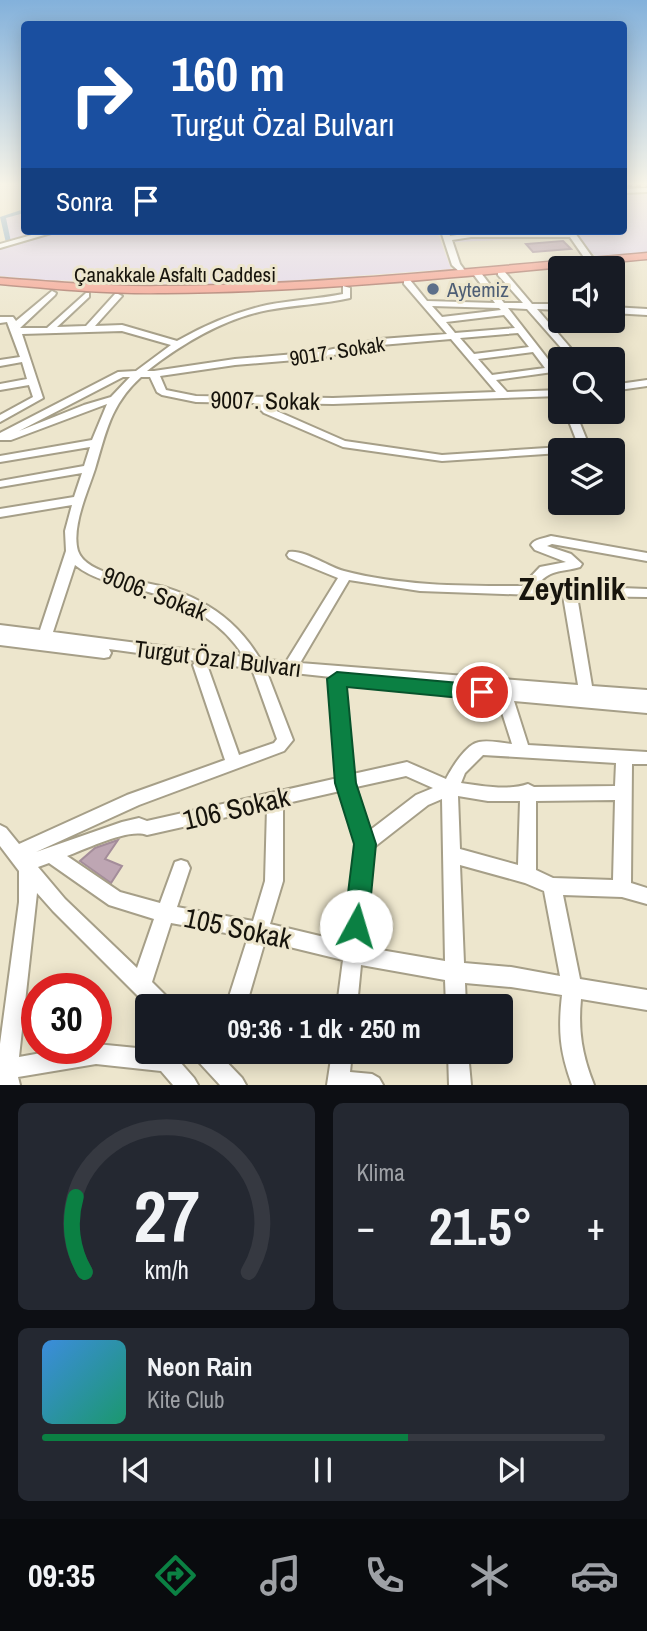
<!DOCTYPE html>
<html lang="tr">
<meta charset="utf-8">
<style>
body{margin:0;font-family:"Archivo Narrow",sans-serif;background:#242831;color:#f1f3f6;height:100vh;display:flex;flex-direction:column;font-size:26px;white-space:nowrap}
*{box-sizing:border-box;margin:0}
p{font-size:23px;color:#9ea1a6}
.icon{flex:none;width:38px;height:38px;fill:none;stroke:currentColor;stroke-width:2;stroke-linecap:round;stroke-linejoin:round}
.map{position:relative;height:1085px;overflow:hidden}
.details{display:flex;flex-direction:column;gap:18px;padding:18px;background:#0d0f14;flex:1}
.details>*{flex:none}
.guide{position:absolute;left:21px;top:21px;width:606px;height:214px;border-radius:7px;box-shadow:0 4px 18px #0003;background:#1a4fa0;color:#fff;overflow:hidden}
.controls{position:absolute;left:548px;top:256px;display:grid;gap:14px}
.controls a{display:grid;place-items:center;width:77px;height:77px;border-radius:7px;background:#171b24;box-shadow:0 4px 18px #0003;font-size:35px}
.speed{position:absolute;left:21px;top:973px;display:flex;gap:14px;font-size:35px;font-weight:700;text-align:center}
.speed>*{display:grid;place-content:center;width:91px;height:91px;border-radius:50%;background:#171b24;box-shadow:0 4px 18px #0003;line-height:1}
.speed .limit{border:10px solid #d22;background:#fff;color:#111}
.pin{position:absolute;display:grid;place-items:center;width:60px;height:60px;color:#fff;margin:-30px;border:4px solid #fff;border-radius:50%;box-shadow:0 2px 7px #0007}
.me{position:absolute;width:77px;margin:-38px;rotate:6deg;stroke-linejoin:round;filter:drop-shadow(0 0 5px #0008)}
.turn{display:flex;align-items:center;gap:24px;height:147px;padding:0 35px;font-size:32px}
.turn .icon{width:91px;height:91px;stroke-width:2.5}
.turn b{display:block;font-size:49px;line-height:60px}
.then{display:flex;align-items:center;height:66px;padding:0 35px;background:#0003;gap:14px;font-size:26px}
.big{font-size:52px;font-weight:700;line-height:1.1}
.details .card{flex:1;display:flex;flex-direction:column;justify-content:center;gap:10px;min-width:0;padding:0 24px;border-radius:10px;background:#242831}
.details .dial{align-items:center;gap:0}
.dial svg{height:182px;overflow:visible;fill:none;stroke:#363941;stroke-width:7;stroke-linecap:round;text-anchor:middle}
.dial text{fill:#f1f3f6;stroke:none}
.song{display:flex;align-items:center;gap:21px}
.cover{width:84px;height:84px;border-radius:10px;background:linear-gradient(135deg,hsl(210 70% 55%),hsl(160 70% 35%))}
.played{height:7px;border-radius:4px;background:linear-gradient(90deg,#0b8043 65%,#363941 65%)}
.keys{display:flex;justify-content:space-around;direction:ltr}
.heat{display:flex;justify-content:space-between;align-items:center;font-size:38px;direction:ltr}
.details .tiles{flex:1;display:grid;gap:18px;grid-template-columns:1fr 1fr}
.card:last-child{grid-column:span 2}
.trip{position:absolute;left:135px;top:994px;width:378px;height:70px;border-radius:7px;background:#171b24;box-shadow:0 4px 18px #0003;font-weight:700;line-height:70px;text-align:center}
.tabs{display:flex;height:112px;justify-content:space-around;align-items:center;background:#090b0e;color:#9ea1a6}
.tabs .icon{width:49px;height:49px}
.tabs .on{color:#0b8043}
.tabs b{font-size:32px;color:#f1f3f6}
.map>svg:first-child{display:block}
</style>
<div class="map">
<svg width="647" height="1085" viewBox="0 0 647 1085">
<rect width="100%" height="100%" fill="#ede6cd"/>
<path fill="#e2d7eb" d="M623 183H647V252L596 256 567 237 455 242 452 231H623Z
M24 212V231H437L451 269 228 285 45 280 0 276V244L10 242 5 218Z"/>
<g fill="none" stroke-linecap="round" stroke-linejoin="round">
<path fill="#8cadc7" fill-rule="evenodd" d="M24 209V213L6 218 11 242 6 243 0 217Z"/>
</g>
<path fill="#bea6b3" stroke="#a48d9a" stroke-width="2" d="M563 241 571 249 533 252 526 244Z
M118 840 105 859 122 866 111 883 80 861 95 848Z"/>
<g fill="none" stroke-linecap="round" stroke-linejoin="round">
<defs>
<path id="minor" d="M647 188V192L623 193V189Z
M46 231H58L0 248V244Z
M441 231H449L450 236 471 233H575L595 261 588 263 570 237H471L452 240 460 264 466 272 462 274 452 265Z
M498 271H504L532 304H560V310L537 309 580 359H571L527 309 508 308 554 367H560V371L496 380 507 392 560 390V396L333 404 266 403 272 409 345 441 442 455 562 447 577 442 565 411H575L588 443C580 450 570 450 560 450V453L442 461 343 447 264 413 254 403 196 402 162 395 157 392 150 377H141C110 405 106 433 95 469 88 491 71 527 78 551 86 575 142 581 164 587 176 591 188 595 199 601 225 614 245 634 260 659L286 662 338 578 289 558 287 555 289 552C303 549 329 567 344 571 401 586 463 586 522 586L540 567 566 562 535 550 531 545C534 539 545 538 551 536L647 553V561L552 544 547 546 571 554 582 564 580 567C560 573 550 568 536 587L569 586 647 589V597L577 596 592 686 647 690V713L514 701 528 745 647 752V764H632L631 883 647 888V904L622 897 563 895 580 979 647 990V1010L581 999C578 1031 582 1055 594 1085H572C560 1052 558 1031 562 995L511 987 465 983 466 1006H446L445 980 361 965 357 1006H337L343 960 265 941 246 1006H226L248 937 171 923 152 982 169 999 172 1006H148L53 911 37 893 19 1057 69 1048H96V1044L147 1049V1052H169L173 1054 194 1078 198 1085H173L161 1071 96 1064 18 1077 20 1085H0V1044L19 902V871L0 846V825L6 828 19 844 127 795 225 760 193 665 196 661 109 649 111 653 109 657 104 658 0 645V635L10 636 0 635V625L40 630 66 551 65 531 72 505 0 517V509L74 497 82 473 0 487V481L84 466 90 447 0 462V456L92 440 107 404 11 440H0V433L118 372 136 371 171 345 122 331 22 334 43 398 0 422V415L33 397 29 385 0 390V384L27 379 22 362 0 366V360L20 357 7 322 0 323V317H13L16 321 52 291 56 293 55 295 20 328H47L86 293H89V297L57 327 86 326 115 294H118L122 296 95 326 122 325 177 341C205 325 235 312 267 305 292 300 318 299 343 294V286L350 288V298C323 304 295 305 268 310 223 319 183 343 147 371H154L235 359 319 352 381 339 447 334 404 284V280H410L427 301 495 303 474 275 478 273H481L504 303H523L498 275ZM432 306 499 308 501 310 442 317ZM504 315 515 328 455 333 446 322ZM518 333 529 347 474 354 460 338ZM451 339 496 392 333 398 196 396 166 390 160 376 235 365 319 358 381 345ZM533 352 545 368 492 375 478 359ZM123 377H130L111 397 84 405 19 431ZM75 565C94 580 117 584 141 590 181 600 222 620 244 657L53 632ZM349 580 420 591 563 596 578 685 300 663ZM206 662 255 669 253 672 277 739 274 743 239 755ZM266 670 331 677 338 778 147 821 139 818 122 822 36 852 139 805 284 751 293 740ZM343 678 437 685 435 689 437 693 442 695 498 700 512 744C502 743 489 740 479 742 466 744 451 769 446 779L407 762 353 774ZM483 755 616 763 615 786 534 787 528 784C508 791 482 786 461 783L465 773ZM406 776 433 788 416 795 369 831 356 787ZM340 791 356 844 345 942 270 924 283 881V804ZM458 796 488 801H520L518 865 460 849ZM442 799 445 961 363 947 373 848 428 805ZM615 800 613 880 553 878 536 870V801ZM267 808 265 881 253 921 177 907 190 868 187 862 181 860 175 862 160 903 120 892 67 856C87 849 128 828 147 835ZM49 863 109 905 154 919 137 968 65 899 38 867ZM460 865 525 883 544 891 560 976 511 967 464 963Z
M612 307 647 309V315L612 313Z
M647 380V386L612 391V385Z
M193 1052H217L242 1078 246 1085H220L196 1059Z
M332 1052H352L350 1072 372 1074 379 1078 383 1085H327Z
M448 1052H468L471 1085H449Z"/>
<path id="highway" d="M647 253V259C486 274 326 292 165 293 110 294 55 289 0 284V278C55 282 110 287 165 286 326 285 486 267 647 253Z"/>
</defs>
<use href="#minor" stroke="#a69f88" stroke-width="4"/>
<use href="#highway" stroke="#a76f61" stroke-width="3"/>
<use href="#minor" fill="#fff" fill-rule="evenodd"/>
<use href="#highway" fill="#f5a08f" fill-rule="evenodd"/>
<defs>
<path id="rail" d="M623 185 647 186"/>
</defs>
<use href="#rail" stroke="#3b372c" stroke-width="3.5"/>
<use href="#rail" stroke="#ede6cd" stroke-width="2" stroke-dasharray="4.5" stroke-linecap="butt"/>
</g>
<linearGradient id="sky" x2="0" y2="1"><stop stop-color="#83b1db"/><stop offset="0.55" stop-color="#f7f4e8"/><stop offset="1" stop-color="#f7f4e8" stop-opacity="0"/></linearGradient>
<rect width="647" height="335" fill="url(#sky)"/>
<path fill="#0b8043" stroke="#07532c" stroke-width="2" d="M337 672 482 685 491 692 482 700 347 687 356 783 376 844 368 926 365 935 356 938 348 935 344 926 354 844 335 783 327 679Z"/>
<circle fill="#5c6f8a" stroke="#ede6cd" stroke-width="2.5" cx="433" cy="289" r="7"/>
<g text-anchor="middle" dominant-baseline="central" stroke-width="6" stroke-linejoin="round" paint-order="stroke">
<g font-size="21" fill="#17140c" stroke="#ede6cd">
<text x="175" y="274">Çanakkale Asfaltı Caddesi</text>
<text transform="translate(337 351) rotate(-9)">9017. Sokak</text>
</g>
<g font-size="21" fill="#4e5e75" stroke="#ede6cd" text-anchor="start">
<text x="447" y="289">Aytemiz</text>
</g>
<g font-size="24" fill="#17140c" stroke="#ede6cd">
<text transform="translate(265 400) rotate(1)">9007. Sokak</text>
<text transform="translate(155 593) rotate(21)">9006. Sokak</text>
<text transform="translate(218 658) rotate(7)">Turgut Özal Bulvarı</text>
</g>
<g font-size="28" fill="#17140c" stroke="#ede6cd">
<text transform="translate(236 808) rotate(-13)">106 Sokak</text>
<text transform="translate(238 928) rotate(12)">105 Sokak</text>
</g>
<g font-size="32" font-weight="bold" fill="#17140c" stroke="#ede6cd">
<text x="572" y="588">Zeytinlik</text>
</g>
</g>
</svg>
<div class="controls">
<a><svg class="icon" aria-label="sound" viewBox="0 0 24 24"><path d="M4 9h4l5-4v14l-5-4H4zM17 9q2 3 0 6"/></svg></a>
<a><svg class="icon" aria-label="search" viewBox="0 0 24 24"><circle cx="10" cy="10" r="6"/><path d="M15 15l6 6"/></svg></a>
<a><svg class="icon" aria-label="layers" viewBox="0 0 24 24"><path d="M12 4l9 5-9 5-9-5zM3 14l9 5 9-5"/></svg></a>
</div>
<div class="speed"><div class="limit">30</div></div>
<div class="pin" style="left:482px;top:692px;background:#d93025"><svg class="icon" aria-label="arrive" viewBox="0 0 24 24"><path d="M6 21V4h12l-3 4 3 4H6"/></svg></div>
<svg class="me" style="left:356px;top:926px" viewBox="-20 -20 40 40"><circle r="19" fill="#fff"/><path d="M0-13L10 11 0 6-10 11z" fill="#0b8043"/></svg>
<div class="trip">09:36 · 1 dk · 250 m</div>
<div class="guide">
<div class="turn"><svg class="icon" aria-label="right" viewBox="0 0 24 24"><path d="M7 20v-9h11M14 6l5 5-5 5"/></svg><div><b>160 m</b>Turgut Özal Bulvarı</div></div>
<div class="then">Sonra<svg class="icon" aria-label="arrive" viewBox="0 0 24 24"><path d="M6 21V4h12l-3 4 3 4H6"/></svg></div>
</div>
</div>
<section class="details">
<div class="tiles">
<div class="card dial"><svg viewBox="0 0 100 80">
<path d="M14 69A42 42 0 1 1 86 69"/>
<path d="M14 69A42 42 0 0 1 10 36" stroke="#0b8043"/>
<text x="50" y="56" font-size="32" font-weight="700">27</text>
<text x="50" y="72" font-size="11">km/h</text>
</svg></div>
<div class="card"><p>Klima</p>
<div class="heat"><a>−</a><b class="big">21.5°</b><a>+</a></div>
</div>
<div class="card">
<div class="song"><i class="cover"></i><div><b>Neon Rain</b><p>Kite Club</p></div></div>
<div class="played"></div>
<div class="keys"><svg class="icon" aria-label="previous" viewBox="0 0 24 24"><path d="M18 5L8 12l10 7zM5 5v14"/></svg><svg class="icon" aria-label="pause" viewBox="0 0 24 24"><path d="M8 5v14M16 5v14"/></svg><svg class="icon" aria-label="next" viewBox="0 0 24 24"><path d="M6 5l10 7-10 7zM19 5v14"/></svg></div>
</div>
</div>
</section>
<nav class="tabs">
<b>09:35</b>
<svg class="icon on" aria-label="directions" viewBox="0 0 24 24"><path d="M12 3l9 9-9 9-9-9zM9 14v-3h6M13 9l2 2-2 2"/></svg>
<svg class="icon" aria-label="music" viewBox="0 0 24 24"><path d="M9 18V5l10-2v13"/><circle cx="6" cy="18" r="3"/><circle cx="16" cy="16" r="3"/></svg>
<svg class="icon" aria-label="phone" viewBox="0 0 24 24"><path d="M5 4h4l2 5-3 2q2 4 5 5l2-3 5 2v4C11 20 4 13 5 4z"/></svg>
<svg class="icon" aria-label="climate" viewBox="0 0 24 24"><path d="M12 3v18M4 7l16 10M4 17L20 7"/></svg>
<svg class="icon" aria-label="car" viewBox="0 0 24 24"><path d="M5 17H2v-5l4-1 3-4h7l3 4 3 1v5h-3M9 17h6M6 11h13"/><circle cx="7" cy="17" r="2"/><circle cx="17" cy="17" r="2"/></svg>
</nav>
